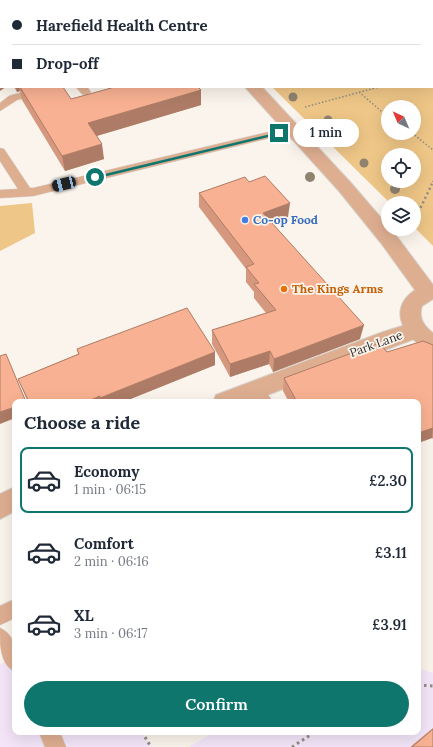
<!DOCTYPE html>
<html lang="en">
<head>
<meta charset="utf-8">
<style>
  body { margin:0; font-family:Lora,serif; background:#f2f2f3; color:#1f2937; height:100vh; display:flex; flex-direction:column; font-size:15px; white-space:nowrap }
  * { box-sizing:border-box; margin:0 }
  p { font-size:13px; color:#747a83 }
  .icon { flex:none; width:22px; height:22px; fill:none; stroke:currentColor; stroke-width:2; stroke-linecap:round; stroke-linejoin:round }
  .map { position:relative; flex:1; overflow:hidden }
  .sheet { position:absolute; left:12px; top:399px; width:409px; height:336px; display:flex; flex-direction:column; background:#fff; border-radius:8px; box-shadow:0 4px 16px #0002 }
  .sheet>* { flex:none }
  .hud { position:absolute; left:0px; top:0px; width:433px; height:88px; box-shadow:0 4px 16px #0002; display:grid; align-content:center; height:88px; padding:0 12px; background:#fff }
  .needle { width:26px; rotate:316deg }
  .tools { position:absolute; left:381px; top:100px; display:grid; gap:8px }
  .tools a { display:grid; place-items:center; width:40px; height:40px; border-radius:50%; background:#fff; box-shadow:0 4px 16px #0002; font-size:20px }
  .end { position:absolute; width:18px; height:18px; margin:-9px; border:5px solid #0f766e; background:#fff; box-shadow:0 0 0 2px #fff }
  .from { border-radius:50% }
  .bubble { position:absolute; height:28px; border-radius:14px; background:#fff; box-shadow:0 4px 16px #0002; font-size:13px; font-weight:600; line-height:28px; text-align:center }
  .car { position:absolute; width:12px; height:24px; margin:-12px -6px; border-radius:5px; box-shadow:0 0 3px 1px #0007; background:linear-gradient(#222 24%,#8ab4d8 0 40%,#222 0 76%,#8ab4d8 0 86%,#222 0) }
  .hud b { display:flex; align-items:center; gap:14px; height:38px; font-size:15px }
  .hud b+b { border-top:1px solid #e0e1e3 }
  .hud i { width:10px; height:10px; background:#1f2937 }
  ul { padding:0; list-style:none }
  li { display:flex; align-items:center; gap:12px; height:66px; margin:0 8px 6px; padding:0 4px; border:2px solid transparent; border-radius:8px }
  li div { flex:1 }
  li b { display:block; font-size:15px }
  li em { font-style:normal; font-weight:600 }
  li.current { border-color:#0f766e }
  li>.icon { width:36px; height:36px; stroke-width:1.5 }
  h2 { padding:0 12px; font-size:18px; line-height:48px }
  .cta { display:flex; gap:8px; margin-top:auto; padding:8px 12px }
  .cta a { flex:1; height:46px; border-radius:24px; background:#0f766e; color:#fff; font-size:16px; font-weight:600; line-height:46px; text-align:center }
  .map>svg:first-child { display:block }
</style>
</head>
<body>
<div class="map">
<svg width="433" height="747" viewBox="0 0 433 747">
  <rect width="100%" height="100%" fill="#faf4ec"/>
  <!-- education -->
  <g fill="#f4e5f9">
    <polygon points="15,654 15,732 143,732 151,747 0,747 0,665"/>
    <polygon points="418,668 433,673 433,747 189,747 214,732 418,732"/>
  </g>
  <!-- green -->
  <g fill="#eec687" fill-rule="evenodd">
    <path d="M408 0H433V246L414 227V203H390L272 87H432V1H403ZM388 107H414V133H388ZM388 155H414V181H388Z"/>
    <polygon points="32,203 35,233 0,251 0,206"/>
  </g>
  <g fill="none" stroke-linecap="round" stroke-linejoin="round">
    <!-- service casing -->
    <g stroke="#d5d0c9" stroke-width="1">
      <g id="service">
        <rect x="55" y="0" width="10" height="1"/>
        <polygon points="41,87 58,87 57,89 17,100 0,111 0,103 9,96"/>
        <polygon points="76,87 87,87 91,92 86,95 82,94"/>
        <polygon points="294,126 300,129 298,131 33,196 0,198 0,190 18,189 0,161 0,148 4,149 30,188 33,188"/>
        <polygon points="257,384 262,386 273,402 257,402 249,390 252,386"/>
        <polygon points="15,599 15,618 0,625 0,606"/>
        <path d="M0 628C18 636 15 655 15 672 0 664 0 645 0 628Z"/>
        <polygon points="39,732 60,732 66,747 45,747"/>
      </g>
    </g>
    <!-- minor casing -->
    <g stroke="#d5d0c9" stroke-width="2">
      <g id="minor">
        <polygon points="359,0 377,0 358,1"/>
        <polygon points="415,322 422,324 425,330 422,336 249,402 213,402 216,395 383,332"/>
        <polygon points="15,487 15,511 0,519 0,494"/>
      </g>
    </g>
    <!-- tertiary casing -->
    <g stroke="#d5d0c9" stroke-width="2">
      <g id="tertiary">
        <polygon points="163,0 177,0 178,1 164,1"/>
        <path d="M245 87H262L351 183 388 226V229H390L395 234 433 285V299L422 306C418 318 424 326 433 333V351C406 342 385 310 415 290L381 243 339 191Z"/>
      </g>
    </g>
    <!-- path-far2 -->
    <g stroke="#908c86" stroke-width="1.5" stroke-dasharray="1.5 2" stroke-linecap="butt">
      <polyline points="359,92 388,117"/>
      <polyline points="305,107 379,87"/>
      <polyline points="412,133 433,150"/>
      <polyline points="431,185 433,181"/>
    </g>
    <!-- path-far1 -->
    <polyline stroke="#908c86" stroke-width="2.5" stroke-dasharray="2 3" stroke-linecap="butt" points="414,214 418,213 432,184"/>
    <!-- path -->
    <g stroke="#908c86" stroke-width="3" stroke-dasharray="2.5 3.5" stroke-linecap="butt">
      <polyline points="418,685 433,686"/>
      <polyline points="142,732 151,747"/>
      <polyline points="292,747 315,732"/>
    </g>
    <!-- service -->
    <use href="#service" fill="#deae91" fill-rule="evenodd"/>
    <!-- minor -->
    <use href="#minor" fill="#deae91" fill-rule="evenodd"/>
    <!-- tertiary -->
    <use href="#tertiary" fill="#deae91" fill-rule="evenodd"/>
  </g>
  <!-- trees -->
  <g fill="#8f8370">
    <circle cx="293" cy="97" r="4.5"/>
    <circle cx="328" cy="120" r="4.5"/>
    <circle cx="344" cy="136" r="4.5"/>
    <circle cx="364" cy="163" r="4.5"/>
    <circle cx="310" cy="177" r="5"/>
    <circle cx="395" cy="189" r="5"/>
  </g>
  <!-- wall -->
  <g fill="#d5987e">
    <polygon points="14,87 63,87 71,99 201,105 96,136 104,159 65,171 22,100 20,91 17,92"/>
    <polygon points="249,182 288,217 272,223 360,339 273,372 269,364 230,377 212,344 212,330 266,313 254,298 254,292 246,282 246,269 199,207 199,193"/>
    <polygon points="433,345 433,439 432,438 418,443 418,402 289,402 283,391 284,378 387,352"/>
    <polygon points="77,349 215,352 215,365 123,402 28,402 18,379 78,354"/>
    <polygon points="433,728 433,747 410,747"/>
  </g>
  <!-- shaded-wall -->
  <g fill="#ae7c66">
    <polygon points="1,69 1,87 6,87 0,91 0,70"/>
    <polygon points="16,87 19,87 20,91 17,92"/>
    <polygon points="201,90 201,105 90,138 88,123"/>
    <polygon points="102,144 104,159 65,171 62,156"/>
    <polygon points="290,203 288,217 262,227 263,213"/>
    <polygon points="364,325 360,339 273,372 274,359"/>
    <polygon points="270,351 269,364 230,377 230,364"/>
    <polygon points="215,352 215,365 123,402 102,402 100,398"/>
    <polygon points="100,396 101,402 86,402"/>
    <polygon points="15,407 15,418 0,424 0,412"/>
    <polygon points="433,428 432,438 418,443 418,433"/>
  </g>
  <!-- building -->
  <g fill="#f8b192" stroke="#ae7c66">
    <polygon points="0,0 27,0 27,1 1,1 1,69 0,70"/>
    <polygon points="20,87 63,87 71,99 115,87 198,87 201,90 88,123 102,144 62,156"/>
    <polygon points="265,176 290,203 263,213 364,325 274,359 270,351 230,364 212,330 276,310 254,284 259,283 246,267 254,264 199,193 245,177 249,182"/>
    <polygon points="187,308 215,352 100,398 100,396 86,402 29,402 18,379 79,354 77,349"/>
    <polygon points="423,341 433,345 433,428 418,433 418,402 297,402 284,378 379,343 387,352"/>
    <polygon points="6,354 26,402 15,402 15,407 0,412 0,356"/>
    <polygon points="433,729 433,747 412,747"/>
  </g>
  <!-- route -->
  <polygon fill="#0f766e" points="279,132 281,134 95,179 92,177"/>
  <!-- markers -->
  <circle fill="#3f7fe0" stroke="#faf4ec" stroke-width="1.5" cx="245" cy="220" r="4"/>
  <circle fill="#e8710a" stroke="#faf4ec" stroke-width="1.5" cx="284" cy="289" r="4"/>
  <g text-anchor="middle" stroke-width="3.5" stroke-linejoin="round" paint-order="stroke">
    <!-- shop labels -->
    <g font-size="12" font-weight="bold" fill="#366cbe" stroke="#faf4ec" text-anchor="start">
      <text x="253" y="224">Co-op Food</text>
    </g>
    <!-- food labels -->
    <g font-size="12" font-weight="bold" fill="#c56008" stroke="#faf4ec" text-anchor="start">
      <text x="292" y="293">The Kings Arms</text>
    </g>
    <!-- street labels -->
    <g font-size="12" fill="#2f2d2a" stroke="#faf4ec">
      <text transform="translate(376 344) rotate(-20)" y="4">Park Lane</text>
    </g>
  </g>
</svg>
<div class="tools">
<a><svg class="needle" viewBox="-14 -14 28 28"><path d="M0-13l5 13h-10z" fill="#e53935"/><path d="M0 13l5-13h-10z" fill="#747a83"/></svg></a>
<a><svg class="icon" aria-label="locate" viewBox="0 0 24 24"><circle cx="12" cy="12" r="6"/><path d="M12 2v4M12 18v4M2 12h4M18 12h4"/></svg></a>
<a><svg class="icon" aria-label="layers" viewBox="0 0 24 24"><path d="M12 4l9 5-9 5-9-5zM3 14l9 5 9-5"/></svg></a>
</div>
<i class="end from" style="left:95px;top:177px"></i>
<i class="end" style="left:279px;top:133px"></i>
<div class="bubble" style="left:293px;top:119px;width:66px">1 min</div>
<i class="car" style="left:64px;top:184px;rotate:256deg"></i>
<div class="hud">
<b><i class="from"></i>Harefield Health Centre</b>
<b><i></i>Drop-off</b>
</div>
<section class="sheet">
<h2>Choose a ride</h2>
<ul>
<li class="current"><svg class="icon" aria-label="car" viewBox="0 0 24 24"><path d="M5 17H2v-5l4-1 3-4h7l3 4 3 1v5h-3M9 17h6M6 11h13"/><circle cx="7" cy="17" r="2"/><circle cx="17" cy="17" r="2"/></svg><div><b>Economy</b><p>1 min · 06:15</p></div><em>£2.30</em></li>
<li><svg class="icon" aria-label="car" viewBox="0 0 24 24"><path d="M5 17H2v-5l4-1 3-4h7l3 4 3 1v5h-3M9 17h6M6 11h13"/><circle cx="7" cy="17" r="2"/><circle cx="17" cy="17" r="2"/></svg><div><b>Comfort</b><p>2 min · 06:16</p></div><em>£3.11</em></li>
<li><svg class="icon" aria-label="car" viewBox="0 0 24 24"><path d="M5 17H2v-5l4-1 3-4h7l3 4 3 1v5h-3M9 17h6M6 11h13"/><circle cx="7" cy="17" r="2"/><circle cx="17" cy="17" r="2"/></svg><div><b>XL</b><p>3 min · 06:17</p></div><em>£3.91</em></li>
</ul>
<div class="cta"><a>Confirm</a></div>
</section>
</div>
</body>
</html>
